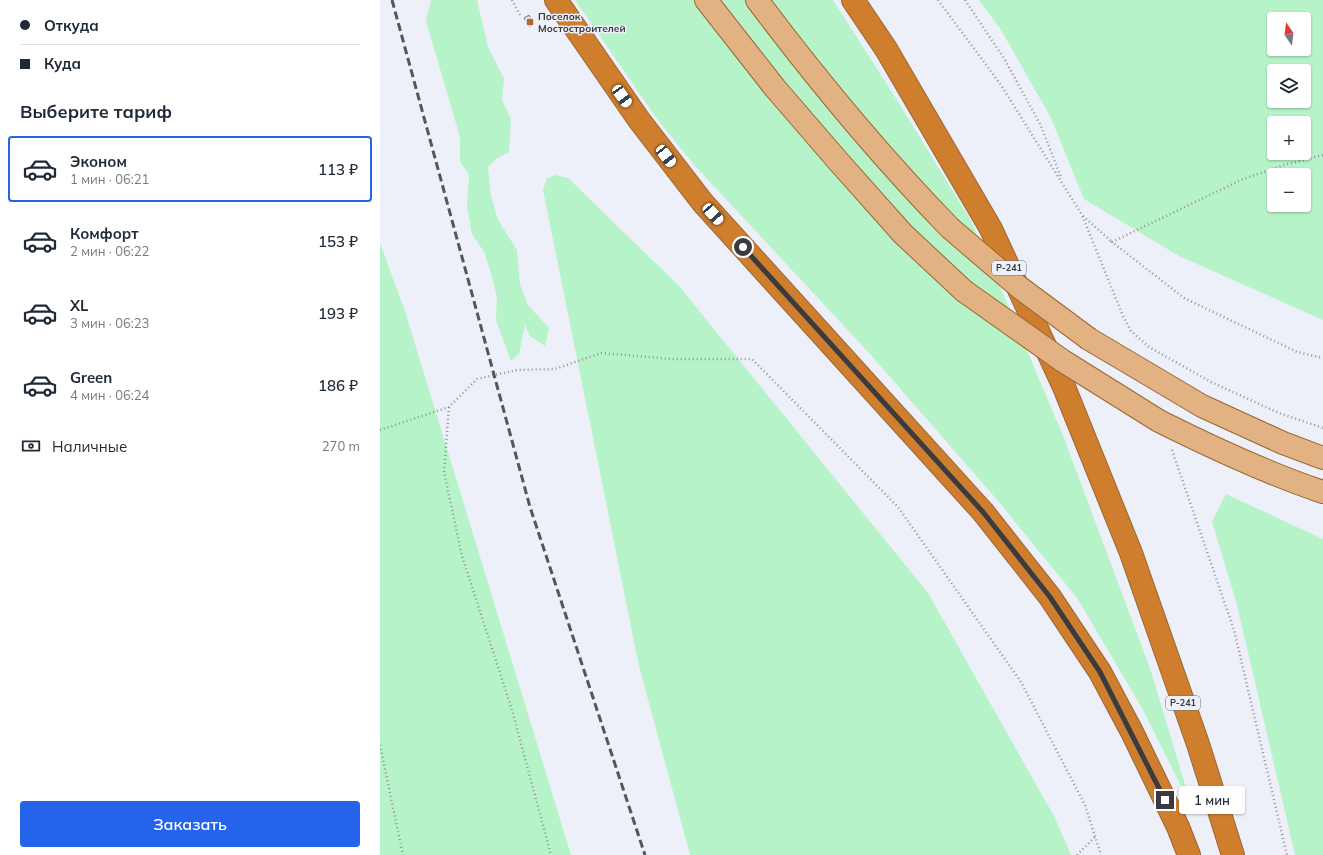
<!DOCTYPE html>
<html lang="ru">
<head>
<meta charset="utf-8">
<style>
  body { margin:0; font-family:Mulish,sans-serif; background:#f2f2f3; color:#1f2937; height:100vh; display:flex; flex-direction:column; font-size:15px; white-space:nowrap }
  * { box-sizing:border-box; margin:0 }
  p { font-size:13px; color:#747a83 }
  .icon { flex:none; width:22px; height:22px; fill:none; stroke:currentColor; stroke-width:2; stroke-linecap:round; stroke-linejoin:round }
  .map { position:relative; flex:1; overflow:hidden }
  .sheet { display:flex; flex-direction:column; background:#fff; width:380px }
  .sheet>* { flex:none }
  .guide { display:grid; align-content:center; height:88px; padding:0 20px; background:#fff }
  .needle { width:26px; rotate:346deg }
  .controls { position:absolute; left:887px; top:12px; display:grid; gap:8px }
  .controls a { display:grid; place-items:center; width:44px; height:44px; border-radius:4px; background:#fff; box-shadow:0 1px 3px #0004; font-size:20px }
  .end { position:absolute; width:18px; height:18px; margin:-9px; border:5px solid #393b3e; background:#fff; box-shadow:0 0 0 2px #fff }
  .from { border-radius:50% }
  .bubble { position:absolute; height:28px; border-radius:4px; background:#fff; box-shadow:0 1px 3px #0004; font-size:13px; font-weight:600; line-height:28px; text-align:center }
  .car { position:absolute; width:12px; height:24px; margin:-12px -6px; border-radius:5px; box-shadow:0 0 3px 1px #0007; background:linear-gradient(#fff 24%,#345 0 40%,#fff 0 76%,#345 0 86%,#fff 0) }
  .guide b { display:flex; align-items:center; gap:14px; height:38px; font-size:15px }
  .guide b+b { border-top:1px solid #e0e1e3 }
  .guide i { width:10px; height:10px; background:#1f2937 }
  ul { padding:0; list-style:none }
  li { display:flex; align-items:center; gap:12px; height:66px; margin:0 8px 6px; padding:0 12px; border:2px solid transparent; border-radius:4px }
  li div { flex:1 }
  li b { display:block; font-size:15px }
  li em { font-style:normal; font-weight:600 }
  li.active { border-color:#2563eb }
  li>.icon { width:36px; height:36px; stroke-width:1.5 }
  h2 { padding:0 20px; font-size:18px; line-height:48px }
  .pay { display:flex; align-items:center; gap:10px; height:44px; padding:0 20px; font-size:15px }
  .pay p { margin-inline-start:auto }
  .action { display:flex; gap:8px; margin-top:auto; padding:8px 20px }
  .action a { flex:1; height:46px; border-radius:4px; background:#2563eb; color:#fff; font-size:16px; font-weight:600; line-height:46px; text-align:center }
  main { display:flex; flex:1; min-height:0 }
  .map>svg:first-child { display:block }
</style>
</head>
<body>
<main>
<section class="sheet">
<div class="guide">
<b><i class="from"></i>Откуда</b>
<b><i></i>Куда</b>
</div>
<h2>Выберите тариф</h2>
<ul>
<li class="active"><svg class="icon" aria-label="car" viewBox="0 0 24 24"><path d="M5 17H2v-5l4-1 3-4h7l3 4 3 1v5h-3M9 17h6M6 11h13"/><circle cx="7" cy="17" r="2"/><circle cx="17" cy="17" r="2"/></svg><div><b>Эконом</b><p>1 мин · 06:21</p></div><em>113 ₽</em></li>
<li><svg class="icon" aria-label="car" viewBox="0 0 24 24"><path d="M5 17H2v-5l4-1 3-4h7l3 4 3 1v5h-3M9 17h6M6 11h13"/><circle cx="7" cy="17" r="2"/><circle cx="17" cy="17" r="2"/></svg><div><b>Комфорт</b><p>2 мин · 06:22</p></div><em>153 ₽</em></li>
<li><svg class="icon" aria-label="car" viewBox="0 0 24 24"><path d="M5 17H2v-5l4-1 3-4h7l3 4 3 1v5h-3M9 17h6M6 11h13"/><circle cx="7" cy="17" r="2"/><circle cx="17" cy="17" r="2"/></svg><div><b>XL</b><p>3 мин · 06:23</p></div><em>193 ₽</em></li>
<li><svg class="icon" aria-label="car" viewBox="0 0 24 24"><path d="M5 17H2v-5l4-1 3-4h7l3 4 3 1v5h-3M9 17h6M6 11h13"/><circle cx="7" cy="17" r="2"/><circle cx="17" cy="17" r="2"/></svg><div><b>Green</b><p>4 мин · 06:24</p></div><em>186 ₽</em></li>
</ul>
<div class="pay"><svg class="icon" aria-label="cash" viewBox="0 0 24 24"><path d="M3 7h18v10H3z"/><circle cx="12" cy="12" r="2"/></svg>Наличные<p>270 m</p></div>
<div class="action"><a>Заказать</a></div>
</section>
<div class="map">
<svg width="943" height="855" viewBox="0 0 943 855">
  <rect width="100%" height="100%" fill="#edf0f9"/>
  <!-- green -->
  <g fill="#b7f3c9" fill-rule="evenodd">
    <polygon points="51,0 97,0 108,47 124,79 122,100 131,119 129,152 117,158 108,167 111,196 118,220 137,250 140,284 148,305 169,328 165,346 150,336 145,325 139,354 131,361 116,320 117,297 111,273 104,252 92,234 87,207 89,174 80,162 80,137 46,21"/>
    <polygon points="195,0 453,0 517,100 590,219 608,258 684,438 771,671 812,808 762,708 697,598 619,502 490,354 316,167 280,123"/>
    <path d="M599 0H943V320L799 256 704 199 670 116 621 30ZM894 19H924V49H894ZM894 71H924V101H894ZM894 123H924V153H894ZM894 175H924V205H894Z"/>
    <polygon points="176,175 188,178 299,286 548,593 675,818 691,855 310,855 259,666 163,190 167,178"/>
    <polygon points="0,243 25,311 191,855 0,855"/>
    <polygon points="846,494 943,539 943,855 915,855 857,605 832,522"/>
  </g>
  <!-- building -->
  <polygon fill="#bec2ca" stroke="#7d8088" points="149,15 154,23 149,27 144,18"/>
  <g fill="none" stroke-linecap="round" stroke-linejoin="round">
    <!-- major casing -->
    <g stroke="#9a6734" stroke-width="24">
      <g id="major">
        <polyline points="326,0 395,88 458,161 523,234 584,291"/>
        <path d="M377 0C437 80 500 156 570 228"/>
        <polyline points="709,339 822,406 903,443 943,458"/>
        <path d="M779 421C833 448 886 473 943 492"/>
      </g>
    </g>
    <!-- highway casing -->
    <g stroke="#9a6734" stroke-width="24">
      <g id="highway">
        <polyline points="176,0 259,120 323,203 603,512 670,597 720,672 752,732 798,827 809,855"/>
        <polyline points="473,0 506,49 611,229 684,387 751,553 818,744 853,855"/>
      </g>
    </g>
    <!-- path -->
    <g stroke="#92949a" stroke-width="2.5" stroke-dasharray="1 3" stroke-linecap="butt">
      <polyline points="132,0 141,17"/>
      <polyline points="558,0 621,85 702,215 743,316 751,331 769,347 831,382 899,413 943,428"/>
      <polyline points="585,0 625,60 661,126 681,177"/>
      <polyline points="943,155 904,165 863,179 732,242 804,298 917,352 943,358"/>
      <polyline points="703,216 732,242"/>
      <polyline points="69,407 64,472 82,556 132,710 171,855"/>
      <polyline points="0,430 69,407 97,379 137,370 175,369 221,353 292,359 372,359 518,507 641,682 705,805 721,855"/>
      <polyline points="792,450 854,630 907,855"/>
      <polyline points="0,745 23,855"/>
      <polyline points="697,855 715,837"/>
    </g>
    <!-- major -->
    <use href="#major" stroke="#e2b282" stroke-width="22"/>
    <!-- highway -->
    <use href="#highway" stroke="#cf7e2e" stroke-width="22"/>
    <!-- rail -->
    <polyline stroke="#54565a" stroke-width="3" stroke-dasharray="8 4" stroke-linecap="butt" points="12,0 150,507 265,855"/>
    <!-- major-bridge casing -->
    <g stroke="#9a6734" stroke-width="24" stroke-linecap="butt">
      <g id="major-bridge">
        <polyline points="570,228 639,287 709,339"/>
        <polyline points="584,291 683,361 779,421"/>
      </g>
    </g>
    <!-- major-bridge -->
    <use href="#major-bridge" stroke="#e2b282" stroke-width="22"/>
  </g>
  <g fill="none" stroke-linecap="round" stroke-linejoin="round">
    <!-- route -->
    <polyline stroke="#393b3e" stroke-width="5" points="363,247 603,512 670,597 720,672 785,800"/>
  </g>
  <!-- markers -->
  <rect fill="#ab6d32" stroke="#edf0f9" stroke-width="1.5" x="146" y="18" width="8" height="8" rx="2"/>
  <g text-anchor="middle" stroke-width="3" stroke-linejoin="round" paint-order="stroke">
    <!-- shield labels -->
    <g fill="#edf0f9" stroke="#6f7176" stroke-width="1">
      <rect x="612" y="261" width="34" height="14" rx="3"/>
      <rect x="786" y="696" width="34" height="14" rx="3"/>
    </g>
    <g font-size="9" font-weight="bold" fill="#393b3e">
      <text x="629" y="271">Р-241</text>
      <text x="803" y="706">Р-241</text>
    </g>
    <!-- poi labels -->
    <g font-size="10" font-weight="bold" fill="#393b3e" stroke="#edf0f9" text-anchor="start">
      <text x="158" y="20">Поселок<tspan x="158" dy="12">Мостостроителей</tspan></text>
    </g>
  </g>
</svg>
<div class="controls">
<a><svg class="needle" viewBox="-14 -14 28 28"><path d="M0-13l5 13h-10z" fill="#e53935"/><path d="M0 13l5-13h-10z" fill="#747a83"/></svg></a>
<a><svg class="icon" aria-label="layers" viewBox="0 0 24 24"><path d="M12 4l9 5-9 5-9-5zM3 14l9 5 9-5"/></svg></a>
<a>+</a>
<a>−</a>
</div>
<i class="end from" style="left:363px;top:247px"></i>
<i class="end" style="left:785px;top:800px"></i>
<div class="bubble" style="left:799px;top:786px;width:66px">1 мин</div>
<i class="car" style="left:242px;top:96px;rotate:145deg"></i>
<i class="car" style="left:286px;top:156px;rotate:142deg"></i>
<i class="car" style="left:333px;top:214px;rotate:138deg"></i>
</div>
</main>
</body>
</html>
